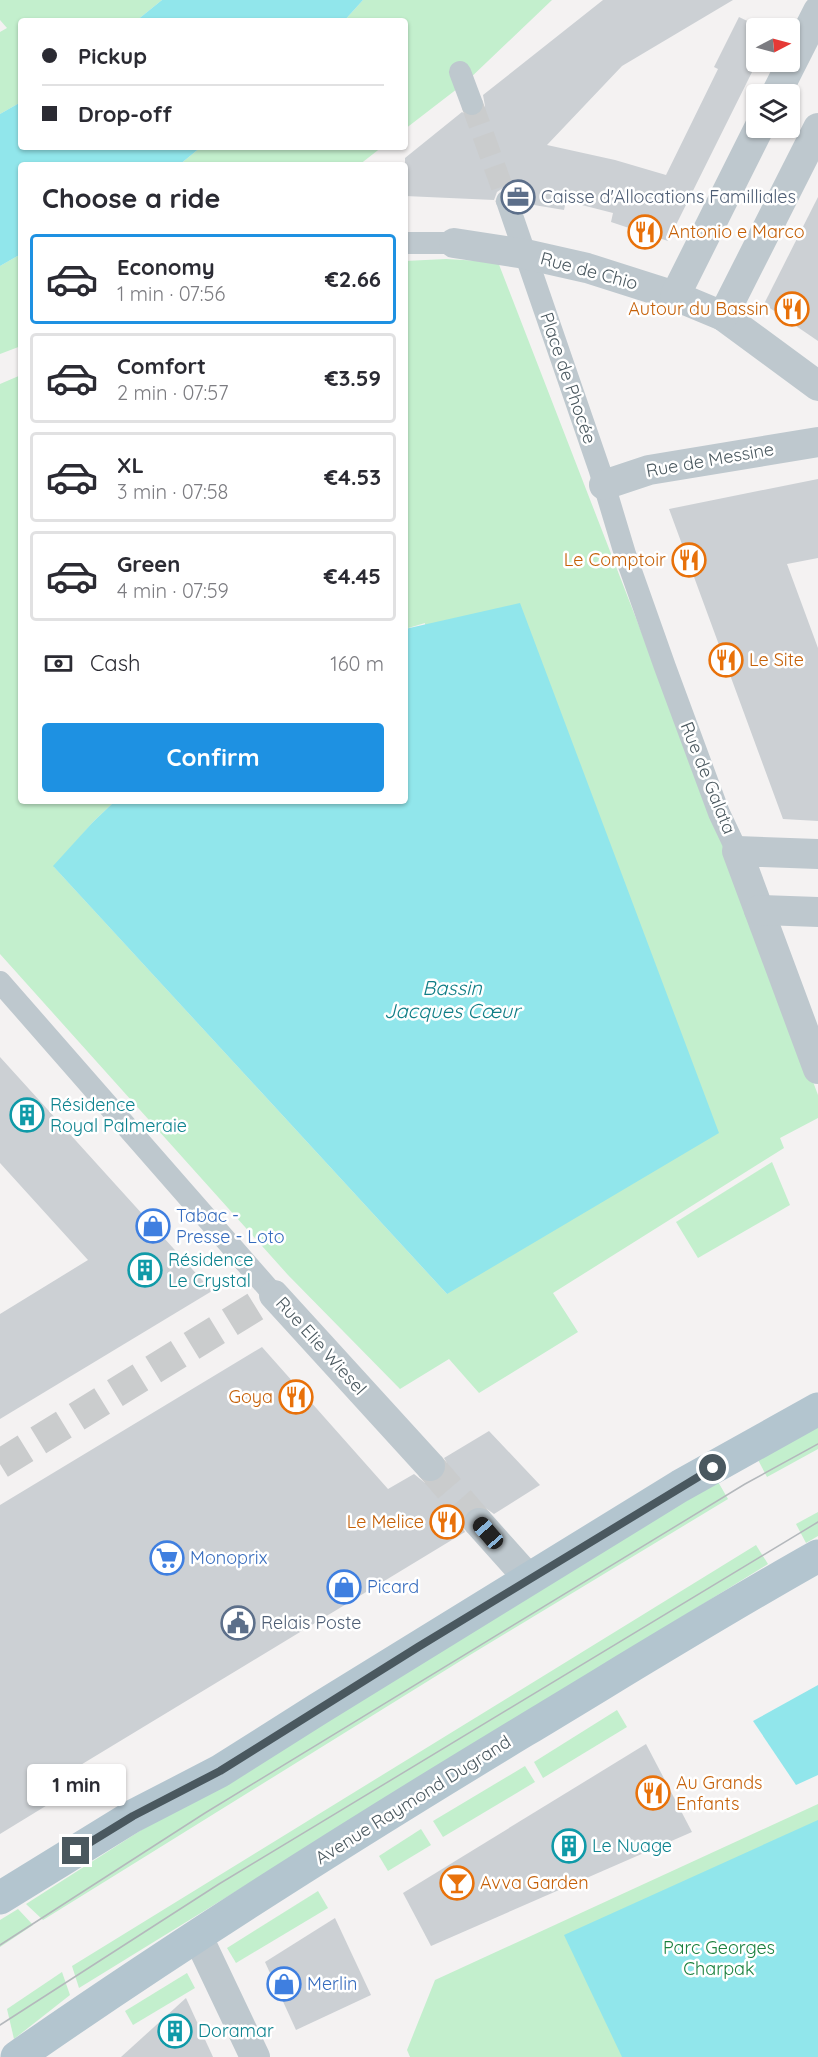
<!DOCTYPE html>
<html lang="en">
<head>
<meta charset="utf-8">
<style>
  body { margin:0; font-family:Quicksand,sans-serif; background:#f2f2f3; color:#2b2b33; height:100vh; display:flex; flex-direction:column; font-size:22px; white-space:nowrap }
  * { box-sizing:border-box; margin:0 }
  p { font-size:20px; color:#7c7c81 }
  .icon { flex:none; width:33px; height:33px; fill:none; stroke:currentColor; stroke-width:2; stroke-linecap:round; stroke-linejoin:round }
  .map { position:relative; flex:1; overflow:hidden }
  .side { position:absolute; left:18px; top:162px; width:390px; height:642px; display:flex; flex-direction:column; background:#fff; border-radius:6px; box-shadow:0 2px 4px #0004 }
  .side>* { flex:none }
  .guide { position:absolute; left:18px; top:18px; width:390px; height:132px; border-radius:6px; box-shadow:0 2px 4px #0004; display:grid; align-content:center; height:132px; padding:0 24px; background:#fff }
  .needle { width:39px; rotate:84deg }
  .tools { position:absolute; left:746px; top:18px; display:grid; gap:12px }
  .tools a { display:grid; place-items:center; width:54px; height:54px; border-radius:6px; background:#fff; box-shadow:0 2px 4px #0004; font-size:30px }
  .end { position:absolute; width:27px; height:27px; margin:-14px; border:8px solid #4a585f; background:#fff; box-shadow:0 0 0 3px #fff }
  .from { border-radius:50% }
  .bubble { position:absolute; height:42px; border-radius:6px; background:#fff; box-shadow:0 2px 4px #0004; font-size:20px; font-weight:800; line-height:42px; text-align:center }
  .car { position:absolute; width:18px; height:36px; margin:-18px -9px; border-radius:8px; box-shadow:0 0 4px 2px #0007; background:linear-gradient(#222 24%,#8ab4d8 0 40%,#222 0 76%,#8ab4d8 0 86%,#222 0) }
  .guide b { display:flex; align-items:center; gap:21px; height:57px; font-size:22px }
  .guide b+b { border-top:2px solid #e1e1e2 }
  .guide i { width:15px; height:15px; background:#2b2b33 }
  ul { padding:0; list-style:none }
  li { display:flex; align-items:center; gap:18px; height:90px; margin:0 12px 9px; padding:0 12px; border:3px solid #e1e1e2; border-radius:6px }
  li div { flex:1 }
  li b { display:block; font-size:22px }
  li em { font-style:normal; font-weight:800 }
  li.active { border-color:#1e91e2 }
  li>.icon { width:54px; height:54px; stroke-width:1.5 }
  h2 { padding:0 24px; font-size:27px; line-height:72px }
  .pay { display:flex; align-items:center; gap:15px; height:66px; padding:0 24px; font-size:22px }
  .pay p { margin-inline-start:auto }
  .cta { display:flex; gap:12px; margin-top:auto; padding:12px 24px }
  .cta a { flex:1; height:69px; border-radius:6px; background:#1e91e2; color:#fff; font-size:24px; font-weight:800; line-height:69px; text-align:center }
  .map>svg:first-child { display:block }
</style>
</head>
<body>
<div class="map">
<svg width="818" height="2057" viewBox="0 0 818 2057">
  <rect width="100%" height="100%" fill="#f4f2f2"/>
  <!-- green -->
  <g fill="#c3efcd">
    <polygon points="0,0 162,0 136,21 21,21 21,102 0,114 0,32 7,28 0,20"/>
    <polygon points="363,0 552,0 466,82 405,129 405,21 344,21"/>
    <polygon points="201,147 382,147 359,165 179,165"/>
    <polygon points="21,254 21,346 0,354 0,266"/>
    <polygon points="446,259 498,262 744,897 818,1095 818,1118 780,1138 784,1148 553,1293 578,1332 479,1393 449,1359 400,1389 288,1275 0,954 0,384 21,375 21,801 115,801 93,822 54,867 447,1294 425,623 405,629 405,261"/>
    <polygon points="772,1162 790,1205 698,1258 676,1222"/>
    <polygon points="818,1422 818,1449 767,1477 756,1456"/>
    <polygon points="717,1480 728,1499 470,1655 43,1920 26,1904 146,1827"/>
    <polygon points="818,1512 818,1536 806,1543 796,1524"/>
    <polygon points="756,1545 768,1564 79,1988 72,1966"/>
    <polygon points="617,1710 627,1727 543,1778 534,1762"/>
    <polygon points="525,1766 535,1782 443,1837 433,1821"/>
    <polygon points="818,1804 818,2057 410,2057 407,2050 435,1980"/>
    <polygon points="421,1829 431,1845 388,1871 379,1856"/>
    <polygon points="318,1891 328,1908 236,1963 227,1948"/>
    <polygon points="18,1909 33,1925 0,1947 0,1920"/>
    <polygon points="62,1972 70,1995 14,2039 7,2009"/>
    <polygon points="187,1973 195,1988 133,2025 125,2011"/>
  </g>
  <!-- water -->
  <g fill="#91e6eb">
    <polygon points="162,0 363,0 344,21 136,21"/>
    <polygon points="21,102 21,147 201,147 179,165 21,165 21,254 0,266 0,114"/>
    <polygon points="520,603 719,1133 447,1294 53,866 93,822 115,801 405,801 405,629"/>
    <polygon points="818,1685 818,1775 796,1785 753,1721"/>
    <polygon points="818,1820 818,2057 622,2057 564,1935"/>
  </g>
  <!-- building -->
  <g fill="#ccd0d4">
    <polygon points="603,0 733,0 622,66 547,145 615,160 666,175 718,69 714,67 739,17 762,28 756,28 757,62 668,241 611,222 613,213 566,201 564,210 522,203 516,191 509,188 503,188 497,192 494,200 405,196 405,158 462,112 470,117 476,117 482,113 485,106 483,95"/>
    <polygon points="818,197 818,341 764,304"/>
    <polygon points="818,479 818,558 787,564 818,648 818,821 783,819 669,509"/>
    <polygon points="0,1057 212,1291 0,1419 0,1314 88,1260 0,1163"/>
    <polygon points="262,1347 388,1489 414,1474 425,1483 433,1483 441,1479 447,1471 447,1463 444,1458 489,1431 540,1485 494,1514 484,1507 475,1506 468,1510 463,1518 462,1526 465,1532 41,1789 49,1804 0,1834 0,1505"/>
    <polygon points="646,1744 692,1832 431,1946 403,1893"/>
    <polygon points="335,1918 371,1995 296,2030 265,1962"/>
    <polygon points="186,1998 213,2057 121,2057"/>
  </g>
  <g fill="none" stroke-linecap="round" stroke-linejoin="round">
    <!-- pedestrian-tunnel -->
    <polyline stroke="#cacccd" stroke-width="22" stroke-dasharray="22 11" stroke-linecap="butt" points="472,104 507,201"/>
    <!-- minor-tunnel -->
    <g stroke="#cacccd" stroke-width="30" stroke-dasharray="30 15" stroke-linecap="butt">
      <polyline points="0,1464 274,1295"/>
      <polyline points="430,1466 479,1523"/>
    </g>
    <!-- pedestrian -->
    <g stroke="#bec8ce" stroke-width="22">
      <polyline points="460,72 472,104"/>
      <polyline points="507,201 600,471 625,554 665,667 719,813 737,851"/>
      <polyline points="405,243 454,243"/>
      <polyline points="0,982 274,1295"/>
    </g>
    <!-- minor -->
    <g stroke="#bec8ce" stroke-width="30">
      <polyline points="776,94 818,11"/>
      <polyline points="454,243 525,254 587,268 675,296 723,316 818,386"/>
      <polyline points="675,296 759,128"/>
      <polyline points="723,316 818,128"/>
      <polyline points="604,485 649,470 818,442"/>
      <polyline points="818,854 737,851 818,1069"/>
      <polyline points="759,910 818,912"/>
      <polyline points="274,1295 430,1466"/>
      <polyline points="479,1523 529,1579"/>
      <polyline points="197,1935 255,2057"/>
    </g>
    <!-- primary -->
    <g stroke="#b3c5cf" stroke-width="33">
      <polyline points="0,1898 133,1816 220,1771 318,1709 680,1486 818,1409"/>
      <path d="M17 2057C182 1942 352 1835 524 1731 622 1672 718 1612 818 1556"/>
    </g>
    <!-- tram -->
    <g stroke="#b4b8bc" stroke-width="1.5">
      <polyline points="0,1945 205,1813 745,1484 818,1444"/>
      <polyline points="0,2025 219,1884 818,1522"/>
    </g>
  </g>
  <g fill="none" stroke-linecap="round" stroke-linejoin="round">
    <!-- route -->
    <polyline stroke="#4a585f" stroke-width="8" points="76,1851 133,1816 220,1771 418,1647 713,1468"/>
  </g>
  <!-- icons -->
  <defs>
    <g id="office-ring" transform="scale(1.725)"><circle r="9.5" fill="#fff" stroke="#5c6f8a" stroke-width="1.5"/><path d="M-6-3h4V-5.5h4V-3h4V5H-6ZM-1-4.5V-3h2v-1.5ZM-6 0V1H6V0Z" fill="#5c6f8a"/></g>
    <g id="restaurant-ring" transform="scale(1.725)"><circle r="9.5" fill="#fff" stroke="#e8710a" stroke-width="1.5"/><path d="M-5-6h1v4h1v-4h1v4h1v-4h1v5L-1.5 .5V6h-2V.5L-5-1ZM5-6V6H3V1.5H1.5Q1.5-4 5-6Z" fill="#e8710a"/></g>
    <g id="building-ring" transform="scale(1.725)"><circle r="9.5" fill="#fff" stroke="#0f9aa8" stroke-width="1.5"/><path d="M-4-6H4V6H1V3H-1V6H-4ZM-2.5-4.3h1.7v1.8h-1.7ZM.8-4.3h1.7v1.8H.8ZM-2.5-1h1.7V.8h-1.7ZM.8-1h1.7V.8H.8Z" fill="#0f9aa8"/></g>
    <g id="shop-ring" transform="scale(1.725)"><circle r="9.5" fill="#fff" stroke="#3f7fe0" stroke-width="1.5"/><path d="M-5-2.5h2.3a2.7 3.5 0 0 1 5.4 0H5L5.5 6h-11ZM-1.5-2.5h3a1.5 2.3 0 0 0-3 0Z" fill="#3f7fe0"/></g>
    <g id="supermarket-ring" transform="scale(1.725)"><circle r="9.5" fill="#fff" stroke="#3f7fe0" stroke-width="1.5"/><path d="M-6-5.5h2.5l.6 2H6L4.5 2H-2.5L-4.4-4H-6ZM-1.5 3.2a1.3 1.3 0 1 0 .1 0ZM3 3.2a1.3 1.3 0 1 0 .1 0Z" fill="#3f7fe0"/></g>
    <g id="civic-ring" transform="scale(1.725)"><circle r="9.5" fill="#fff" stroke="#5c6f8a" stroke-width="1.5"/><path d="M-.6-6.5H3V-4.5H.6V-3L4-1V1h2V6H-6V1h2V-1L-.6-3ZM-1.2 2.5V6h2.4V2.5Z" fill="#5c6f8a"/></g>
    <g id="bar-ring" transform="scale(1.725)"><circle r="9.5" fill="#fff" stroke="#e8710a" stroke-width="1.5"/><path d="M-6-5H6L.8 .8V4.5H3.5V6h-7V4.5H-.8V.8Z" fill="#e8710a"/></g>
  </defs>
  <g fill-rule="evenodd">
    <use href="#office-ring" x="518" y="197"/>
    <use href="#restaurant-ring" x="645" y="232"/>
    <use href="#restaurant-ring" x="792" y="309"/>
    <use href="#restaurant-ring" x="689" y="560"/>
    <use href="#restaurant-ring" x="726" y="660"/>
    <use href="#building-ring" x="27" y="1115"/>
    <use href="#shop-ring" x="153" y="1226"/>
    <use href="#building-ring" x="145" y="1270"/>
    <use href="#restaurant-ring" x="296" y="1397"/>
    <use href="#restaurant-ring" x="447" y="1522"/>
    <use href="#supermarket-ring" x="167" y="1558"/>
    <use href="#shop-ring" x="344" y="1587"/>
    <use href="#civic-ring" x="238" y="1623"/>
    <use href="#restaurant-ring" x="653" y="1793"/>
    <use href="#building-ring" x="569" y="1846"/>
    <use href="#bar-ring" x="457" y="1883"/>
    <use href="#shop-ring" x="284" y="1984"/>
    <use href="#building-ring" x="175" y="2031"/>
  </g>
  <g text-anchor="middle" stroke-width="5" stroke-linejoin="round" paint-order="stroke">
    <!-- service labels -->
    <g font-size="18" fill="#4e5e75" stroke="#fff" text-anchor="start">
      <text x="541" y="203">Caisse d'Allocations Familliales</text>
      <text x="261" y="1629">Relais Poste</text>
    </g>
    <!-- food labels -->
    <g font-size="18" fill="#c56008" stroke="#fff" text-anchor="start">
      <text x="668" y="238">Antonio e Marco</text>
      <text x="769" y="315" text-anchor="end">Autour du Bassin</text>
      <text x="666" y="566" text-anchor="end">Le Comptoir</text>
      <text x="749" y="666">Le Site</text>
      <text x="273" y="1403" text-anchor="end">Goya</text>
      <text x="424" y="1528" text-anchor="end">Le Melice</text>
      <text x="676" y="1789">Au Grands<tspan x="676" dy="21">Enfants</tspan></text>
      <text x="480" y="1889">Avva Garden</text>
    </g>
    <!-- street labels -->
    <g font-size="18" fill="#4a585f" stroke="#fff">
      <text transform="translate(589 271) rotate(15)" y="6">Rue de Chio</text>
      <text transform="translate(568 378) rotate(71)" y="6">Place de Phocée</text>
      <text transform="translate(710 460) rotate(-10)" y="6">Rue de Messine</text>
      <text transform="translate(708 778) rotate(68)" y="6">Rue de Galata</text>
      <text transform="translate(321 1346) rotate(48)" y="6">Rue Elie Wiesel</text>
      <text transform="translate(413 1800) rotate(-32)" y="6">Avenue Raymond Dugrand</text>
    </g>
    <!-- culture labels -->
    <g font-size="18" fill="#0d838f" stroke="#fff" text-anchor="start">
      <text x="50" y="1111">Résidence<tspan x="50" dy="21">Royal Palmeraie</tspan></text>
      <text x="168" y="1266">Résidence<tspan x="168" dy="21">Le Crystal</tspan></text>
      <text x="592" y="1852">Le Nuage</text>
      <text x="198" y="2037">Doramar</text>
    </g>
    <!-- shop labels -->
    <g font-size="18" fill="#366cbe" stroke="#fff" text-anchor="start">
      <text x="176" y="1222">Tabac -<tspan x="176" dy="21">Presse - Loto</tspan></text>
      <text x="190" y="1564">Monoprix</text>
      <text x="367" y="1593">Picard</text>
      <text x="307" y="1990">Merlin</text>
    </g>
    <!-- park labels -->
    <g font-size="18" fill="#1a813e" stroke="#fff">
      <text x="719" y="1954">Parc Georges<tspan x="719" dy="21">Charpak</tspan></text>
    </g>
    <!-- water labels -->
    <g font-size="20" font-style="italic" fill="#107e86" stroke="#fff">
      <text x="452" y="995">Bassin<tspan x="452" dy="23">Jacques Cœur</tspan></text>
    </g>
  </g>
</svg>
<div class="tools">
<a><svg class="needle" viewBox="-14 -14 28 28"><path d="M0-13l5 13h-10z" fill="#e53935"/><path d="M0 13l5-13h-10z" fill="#7c7c81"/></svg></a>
<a><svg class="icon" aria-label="layers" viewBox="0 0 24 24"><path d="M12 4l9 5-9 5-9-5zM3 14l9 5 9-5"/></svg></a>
</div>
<i class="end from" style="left:713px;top:1468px"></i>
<i class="end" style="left:76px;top:1851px"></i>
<div class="bubble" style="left:27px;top:1764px;width:99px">1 min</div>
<i class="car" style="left:488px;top:1533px;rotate:319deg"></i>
<div class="guide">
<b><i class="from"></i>Pickup</b>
<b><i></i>Drop-off</b>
</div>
<section class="side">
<h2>Choose a ride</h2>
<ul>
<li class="active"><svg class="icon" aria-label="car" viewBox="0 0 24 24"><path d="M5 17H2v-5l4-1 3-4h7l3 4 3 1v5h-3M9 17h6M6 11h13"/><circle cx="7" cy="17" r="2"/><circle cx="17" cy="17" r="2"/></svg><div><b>Economy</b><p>1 min · 07:56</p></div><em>€2.66</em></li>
<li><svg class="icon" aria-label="car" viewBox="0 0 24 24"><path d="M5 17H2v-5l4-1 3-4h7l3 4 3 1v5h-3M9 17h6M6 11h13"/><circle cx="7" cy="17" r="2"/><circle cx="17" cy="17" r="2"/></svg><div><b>Comfort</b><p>2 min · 07:57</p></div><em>€3.59</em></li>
<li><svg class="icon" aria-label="car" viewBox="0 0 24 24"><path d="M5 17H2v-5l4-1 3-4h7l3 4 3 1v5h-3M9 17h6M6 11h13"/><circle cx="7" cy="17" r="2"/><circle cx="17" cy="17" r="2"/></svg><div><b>XL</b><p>3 min · 07:58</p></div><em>€4.53</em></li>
<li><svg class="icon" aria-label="car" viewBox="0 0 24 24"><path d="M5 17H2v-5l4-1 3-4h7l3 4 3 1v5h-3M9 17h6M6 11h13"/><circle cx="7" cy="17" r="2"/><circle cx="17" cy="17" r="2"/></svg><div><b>Green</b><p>4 min · 07:59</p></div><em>€4.45</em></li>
</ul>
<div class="pay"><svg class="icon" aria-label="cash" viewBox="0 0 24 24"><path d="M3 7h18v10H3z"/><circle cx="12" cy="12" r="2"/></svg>Cash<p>160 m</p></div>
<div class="cta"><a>Confirm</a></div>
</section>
</div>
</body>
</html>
